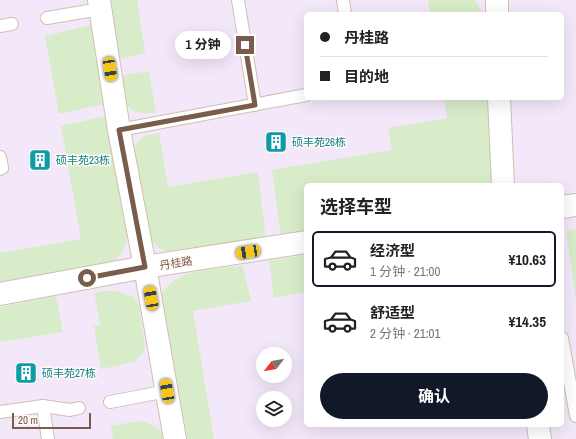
<!DOCTYPE html>
<html lang="zh">
<head>
<meta charset="utf-8">
<style>
  body { margin:0; font-family:"Archivo Narrow","Noto Sans SC",sans-serif; background:#f6f6f6; color:#222; height:100vh; display:flex; flex-direction:column; font-size:15px; white-space:nowrap }
  * { box-sizing:border-box; margin:0 }
  p { font-size:13px; color:#767676 }
  .icon { flex:none; width:22px; height:22px; fill:none; stroke:currentColor; stroke-width:2; stroke-linecap:round; stroke-linejoin:round }
  .map { position:relative; flex:1; overflow:hidden }
  .drawer { position:absolute; left:304px; top:183px; width:260px; height:244px; display:flex; flex-direction:column; background:#fff; border-radius:6px; box-shadow:0 4px 16px #0002 }
  .drawer>* { flex:none }
  .top-card { position:absolute; left:304px; top:12px; width:260px; height:88px; border-radius:6px; box-shadow:0 4px 16px #0002; display:grid; align-content:center; height:88px; padding:0 16px; background:#fff }
  .needle { width:26px; rotate:239deg }
  .fabs { position:absolute; left:256px; top:347px; display:grid; gap:8px }
  .fabs a { display:grid; place-items:center; width:36px; height:36px; border-radius:50%; background:#fff; box-shadow:0 4px 16px #0002; font-size:20px }
  .scale { position:absolute; left:12px; bottom:10px; width:79px; box-sizing:border-box; padding-left:4px; border:2px solid #7a5c4d; border-top:0; font-size:11px; line-height:14px; white-space:nowrap; color:#7a5c4d; -webkit-text-stroke:3px #fffaf3; paint-order:stroke }
  .end { position:absolute; width:18px; height:18px; margin:-9px; border:5px solid #7a5c4d; background:#fff; box-shadow:0 0 0 2px #fff }
  .from { border-radius:50% }
  .bubble { position:absolute; height:28px; border-radius:14px; background:#fff; box-shadow:0 4px 16px #0002; font-size:13px; font-weight:700; line-height:28px; text-align:center }
  .car { position:absolute; width:12px; height:24px; margin:-12px -6px; border-radius:5px; box-shadow:0 0 3px 1px #0007; background:linear-gradient(#f5c518 24%,#345 0 40%,#f5c518 0 76%,#345 0 86%,#f5c518 0) }
  .top-card b { display:flex; align-items:center; gap:14px; height:38px; font-size:15px }
  .top-card b+b { border-top:1px solid #e0e0e0 }
  .top-card i { width:10px; height:10px; background:#222 }
  ul { padding:0; list-style:none }
  li { display:flex; align-items:center; gap:12px; height:56px; margin:0 8px 6px; padding:0 8px; border:2px solid transparent; border-radius:6px }
  li div { flex:1 }
  li b { display:block; font-size:15px }
  li em { font-style:normal; font-weight:700 }
  li.active { border-color:#111827 }
  li>.icon { width:36px; height:36px; stroke-width:1.5 }
  h2 { padding:0 16px; font-size:18px; line-height:48px }
  .action { display:flex; gap:8px; margin-top:auto; padding:8px 16px }
  .action a { flex:1; height:46px; border-radius:24px; background:#111827; color:#fff; font-size:16px; font-weight:700; line-height:46px; text-align:center }
  .map>svg:first-child { display:block }
</style>
</head>
<body>
<div class="map">
<svg width="576" height="439" viewBox="0 0 576 439">
  <rect width="100%" height="100%" fill="#fdf6ec"/>
  <!-- education -->
  <path fill="#f3e8fa" fill-rule="evenodd" d="M0 0H576V439H0ZM306 14H562V98H306ZM306 185H562V425H306ZM263 354H285V376H263ZM263 398H285V420H263Z"/>
  <!-- green -->
  <g fill="#d8ecc9">
    <polygon points="106,0 137,0 145,53 116,60"/>
    <polygon points="428,0 475,0 483,14 430,14"/>
    <polygon points="91,25 104,104 59,114 45,36"/>
    <path d="M149 71 156 113C124 116 124 102 120 76Z"/>
    <path d="M444 98H489C490 115 497 173 489 185H306V232L281 237 272 170 392 150 388 128 447 118Z"/>
    <path d="M106 116 127 235C127 247 121 255 112 263L0 286V253L81 239 61 126Z"/>
    <path d="M159 133 168 187 258 172 266 240 173 253 159 248 150 239 132 150C139 137 146 136 159 133Z"/>
    <polygon points="576,229 576,299 566,231"/>
    <polygon points="306,255 306,292 274,298 269,261"/>
    <path d="M243 266 251 301 193 311 214 439H181L159 300C163 293 166 287 172 282 189 269 222 268 243 266Z"/>
    <polygon points="102,291 116,291 134,297 139,306 145,346 143,353 135,362 101,369 94,326 100,325 94,293"/>
    <polygon points="56,296 63,332 0,342 0,307"/>
    <path d="M138 421C150 423 160 426 165 439H113L111 426Z"/>
  </g>
  <g fill="none" stroke-linecap="round" stroke-linejoin="round">
    <!-- service casing -->
    <g stroke="#d1beb0" stroke-width="14">
      <g id="service">
        <polyline points="238,0 255,105"/>
        <polyline points="343,0 345,14"/>
        <polyline points="47,18 100,9"/>
        <polyline points="0,26 12,24"/>
        <polyline points="119,130 306,95"/>
        <polyline points="0,157 2,168 0,169"/>
        <polyline points="562,338 576,416"/>
        <polyline points="110,402 167,391"/>
        <polyline points="43,406 48,439"/>
        <polyline points="0,412 43,406 70,410 79,408"/>
      </g>
    </g>
    <!-- minor casing -->
    <g stroke="#d1beb0" stroke-width="24">
      <g id="minor">
        <polyline points="99,0 119,130 145,267 175,439"/>
        <polyline points="497,14 497,0"/>
        <polyline points="499,98 503,185"/>
        <polyline points="562,207 576,205"/>
        <polyline points="0,294 145,267 306,242"/>
        <polyline points="538,425 540,439"/>
      </g>
    </g>
    <!-- service -->
    <use href="#service" stroke="#fff" stroke-width="12"/>
    <!-- minor -->
    <use href="#minor" stroke="#fff" stroke-width="22"/>
  </g>
  <g fill="none" stroke-linecap="round" stroke-linejoin="round">
    <!-- route -->
    <polyline stroke="#7a5c4d" stroke-width="5" points="87,278 145,267 119,130 255,105 245,45"/>
  </g>
  <!-- icons -->
  <defs>
    <g id="building-square" transform="scale(1.15)"><rect x="-9" y="-9" width="18" height="18" rx="4" fill="#0f9aa8" stroke="#fffaf3"/><path d="M-4-6H4V6H1V3H-1V6H-4ZM-2.5-4.3h1.7v1.8h-1.7ZM.8-4.3h1.7v1.8H.8ZM-2.5-1h1.7V.8h-1.7ZM.8-1h1.7V.8H.8Z" fill="#fff"/></g>
  </defs>
  <g fill-rule="evenodd">
    <use href="#building-square" x="276" y="142"/>
    <use href="#building-square" x="40" y="160"/>
    <use href="#building-square" x="26" y="373"/>
  </g>
  <g text-anchor="middle" stroke-width="3" stroke-linejoin="round" paint-order="stroke">
    <!-- culture labels -->
    <g font-size="11" fill="#0d838f" stroke="#fffaf3" text-anchor="start">
      <text x="292" y="146">硕丰苑26栋</text>
      <text x="56" y="164">硕丰苑23栋</text>
      <text x="42" y="377">硕丰苑27栋</text>
    </g>
    <!-- street labels -->
    <g font-size="11" fill="#7a5c4d" stroke="#fffaf3">
      <text transform="translate(176 263) rotate(-9)" y="4">丹桂路</text>
    </g>
  </g>
</svg>
<div class="fabs">
<a><svg class="needle" viewBox="-14 -14 28 28"><path d="M0-13l5 13h-10z" fill="#e53935"/><path d="M0 13l5-13h-10z" fill="#767676"/></svg></a>
<a><svg class="icon" aria-label="layers" viewBox="0 0 24 24"><path d="M12 4l9 5-9 5-9-5zM3 14l9 5 9-5"/></svg></a>
</div>
<div class="scale">20 m</div>
<i class="end from" style="left:87px;top:278px"></i>
<i class="end" style="left:245px;top:45px"></i>
<div class="bubble" style="left:175px;top:31px;width:56px">1 分钟</div>
<i class="car" style="left:110px;top:69px;rotate:171deg"></i>
<i class="car" style="left:248px;top:252px;rotate:261deg"></i>
<i class="car" style="left:151px;top:298px;rotate:350deg"></i>
<i class="car" style="left:167px;top:391px;rotate:350deg"></i>
<div class="top-card">
<b><i class="from"></i>丹桂路</b>
<b><i></i>目的地</b>
</div>
<section class="drawer">
<h2>选择车型</h2>
<ul>
<li class="active"><svg class="icon" aria-label="car" viewBox="0 0 24 24"><path d="M5 17H2v-5l4-1 3-4h7l3 4 3 1v5h-3M9 17h6M6 11h13"/><circle cx="7" cy="17" r="2"/><circle cx="17" cy="17" r="2"/></svg><div><b>经济型</b><p>1 分钟 · 21:00</p></div><em>¥10.63</em></li>
<li><svg class="icon" aria-label="car" viewBox="0 0 24 24"><path d="M5 17H2v-5l4-1 3-4h7l3 4 3 1v5h-3M9 17h6M6 11h13"/><circle cx="7" cy="17" r="2"/><circle cx="17" cy="17" r="2"/></svg><div><b>舒适型</b><p>2 分钟 · 21:01</p></div><em>¥14.35</em></li>
</ul>
<div class="action"><a>确认</a></div>
</section>
</div>
</body>
</html>
